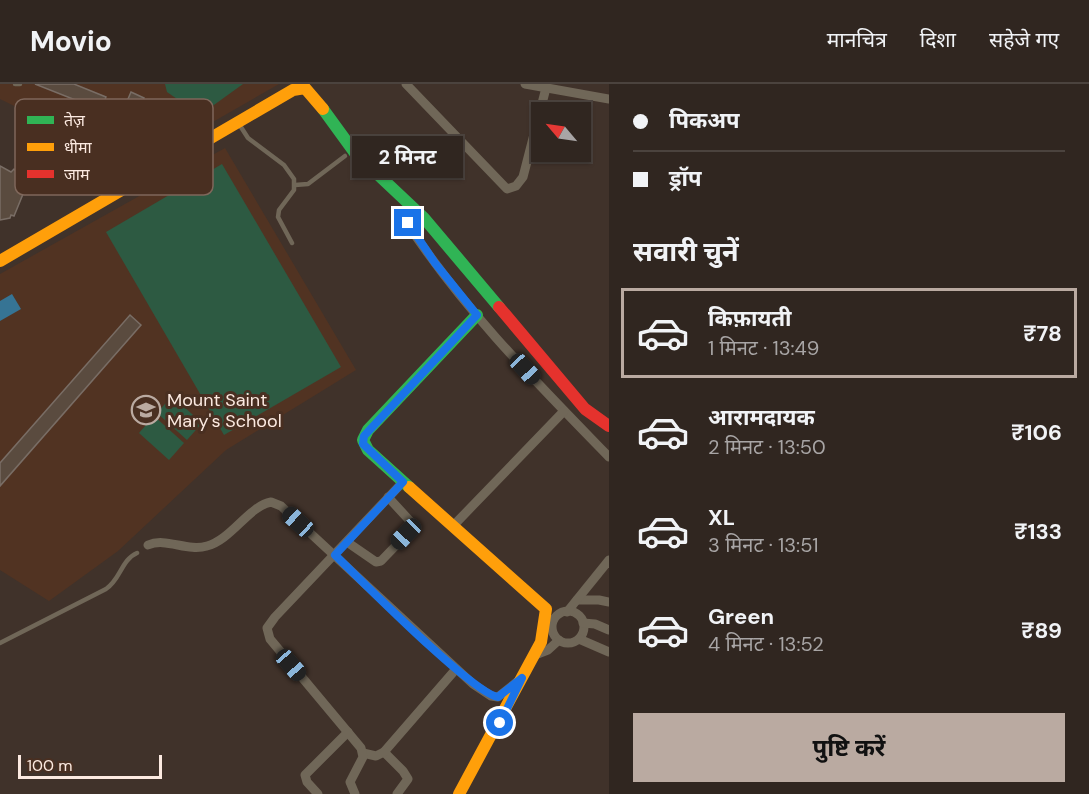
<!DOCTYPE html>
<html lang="hi">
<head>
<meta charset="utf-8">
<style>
  body { margin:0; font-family:"DM Sans","Noto Sans Devanagari",sans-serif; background:#3c322d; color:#f1f3f6; height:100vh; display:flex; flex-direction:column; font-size:22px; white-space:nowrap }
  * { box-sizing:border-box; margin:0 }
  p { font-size:20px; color:#a8a5a5 }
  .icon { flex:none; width:33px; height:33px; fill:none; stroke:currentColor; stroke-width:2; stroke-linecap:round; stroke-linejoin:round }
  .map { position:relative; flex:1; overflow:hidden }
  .sheet { display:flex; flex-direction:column; background:#302620; width:480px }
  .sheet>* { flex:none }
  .top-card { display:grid; align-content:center; height:132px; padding:0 24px; background:#302620 }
  .needle { width:39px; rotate:299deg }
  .tools { position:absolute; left:531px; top:18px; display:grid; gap:12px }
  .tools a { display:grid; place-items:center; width:60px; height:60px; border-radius:0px; background:#302620; box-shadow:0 2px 4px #0004,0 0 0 2px #4b433e; font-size:30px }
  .scale { position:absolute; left:18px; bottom:15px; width:144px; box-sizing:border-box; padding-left:6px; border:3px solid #fceae1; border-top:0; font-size:16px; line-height:21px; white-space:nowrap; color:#fceae1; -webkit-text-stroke:4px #492f21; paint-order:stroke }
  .end { position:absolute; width:27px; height:27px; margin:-14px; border:8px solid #1a73e8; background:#fff; box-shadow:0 0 0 3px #fff }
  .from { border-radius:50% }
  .bubble { position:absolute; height:42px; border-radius:0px; background:#302620; box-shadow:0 2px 4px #0004,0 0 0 2px #4b433e; font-size:20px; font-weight:700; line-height:42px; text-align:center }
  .car { position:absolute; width:18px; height:36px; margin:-18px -9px; border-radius:8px; box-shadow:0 0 4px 2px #0007; background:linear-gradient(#222 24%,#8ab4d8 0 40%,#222 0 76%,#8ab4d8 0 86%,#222 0) }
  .top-card b { display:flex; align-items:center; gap:21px; height:57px; font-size:22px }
  .top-card b+b { border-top:2px solid #4b433e }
  .top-card i { width:15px; height:15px; background:#f1f3f6 }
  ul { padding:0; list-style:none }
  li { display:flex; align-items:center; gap:18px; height:90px; margin:0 12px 9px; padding:0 12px; border:3px solid transparent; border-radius:0px }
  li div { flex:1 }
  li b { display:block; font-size:22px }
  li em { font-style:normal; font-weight:700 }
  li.selected { border-color:#baaaa1 }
  li>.icon { width:54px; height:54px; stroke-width:1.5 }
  h2 { padding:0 24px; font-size:27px; line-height:72px }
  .button { display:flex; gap:12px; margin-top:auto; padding:12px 24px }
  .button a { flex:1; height:69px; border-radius:0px; background:#baaaa1; color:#111; font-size:24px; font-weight:700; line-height:69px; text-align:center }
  header { display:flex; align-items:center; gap:36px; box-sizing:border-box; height:84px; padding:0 30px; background:#302620; border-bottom:2px solid #4b433e }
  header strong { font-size:28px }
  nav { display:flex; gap:33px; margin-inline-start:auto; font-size:21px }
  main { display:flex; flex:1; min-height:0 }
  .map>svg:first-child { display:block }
</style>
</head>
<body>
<header>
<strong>Movio</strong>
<nav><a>मानचित्र</a><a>दिशा</a><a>सहेजे गए</a></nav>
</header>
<main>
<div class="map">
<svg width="609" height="710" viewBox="0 0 609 710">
  <rect width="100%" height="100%" fill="#40322a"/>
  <!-- built -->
  <g fill="#513322">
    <polygon points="0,0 279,0 136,82 0,15"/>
    <polygon points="225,64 356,286 226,366 118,467 49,517 0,486 0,190"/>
  </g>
  <!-- green -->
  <g fill="#2d5a42">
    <polygon points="165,0 243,0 200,31 167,8"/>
    <polygon points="222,80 341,283 224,351 106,148"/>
    <polygon points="172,312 202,339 187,356 157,329"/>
    <polygon points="154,332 184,359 169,376 139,349"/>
  </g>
  <!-- water -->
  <polygon fill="#367494" points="12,210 21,225 0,237 0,217"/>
  <!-- building -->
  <g fill="#5a4b3f" stroke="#796d65" stroke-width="1.5">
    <polygon points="35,0 74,0 106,13 93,46 80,41 88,21"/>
    <polygon points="131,8 144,14 135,37 142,39 138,48 131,46 122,70 107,64"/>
    <polygon points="0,82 11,88 14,85 23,96 23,110 14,132 11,131 10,134 0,136"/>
    <polygon points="130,231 141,241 0,402 0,379"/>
  </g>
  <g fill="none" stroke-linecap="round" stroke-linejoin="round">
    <!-- lane -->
    <g stroke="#706758" stroke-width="4.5">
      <polyline points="15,0 20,0"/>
      <polyline points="239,40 248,54 284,81 294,95 294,106 279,126 278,133 292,159"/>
      <polyline points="295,101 308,100 345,72"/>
      <path d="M0 559 106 505C121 495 121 476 137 469"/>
    </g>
    <!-- street -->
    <g stroke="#706758" stroke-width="9">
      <polyline points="406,0 507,105 516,102 523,93 546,4"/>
      <polyline points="525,0 609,15"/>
      <path d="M407 139C464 226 537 299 609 373"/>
      <polyline points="453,442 564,327"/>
      <polyline points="347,458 376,478 381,477 407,450 410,437 388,413"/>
      <path d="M148 461C166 453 187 468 207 462 231 456 249 422 271 418L281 422 473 600 491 612 498 613 518 597"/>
      <polyline points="577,516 599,516 609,518"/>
      <circle cx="568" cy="543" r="16"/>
      <polyline points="567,528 609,476"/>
      <polyline points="583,539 595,540 609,546"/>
      <polyline points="579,555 609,568"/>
      <polyline points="535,571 548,566 559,556"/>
      <polyline points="384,668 403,687 408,695 397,710"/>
      <polyline points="363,669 376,672 384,668 456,585"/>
      <polyline points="318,710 307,698 305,691 348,648"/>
      <polyline points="355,710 350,698 363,673 361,664 270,555 267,544 275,533 403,398"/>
    </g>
    <!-- fast -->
    <g stroke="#30b455" stroke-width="12">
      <polyline points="323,25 355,69 424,134 499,223"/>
      <polyline points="409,403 368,366 363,356 368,346 477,231"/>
    </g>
    <!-- slow -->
    <g stroke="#ff9f0a" stroke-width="12">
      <polyline points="0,177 293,6 305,4 323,25"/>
      <polyline points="409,403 546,525 541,558 459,710"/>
    </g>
    <!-- jam -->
    <polyline stroke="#e5322d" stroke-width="12" points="499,223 585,325 609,342"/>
  </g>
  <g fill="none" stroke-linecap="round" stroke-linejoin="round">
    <!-- route -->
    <path stroke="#1a73e8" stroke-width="8" d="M408 139 435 179 477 231 364 352 363 360 403 398 335 471C360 495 473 610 498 613L522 594 500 639"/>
  </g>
  <!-- icons -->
  <defs>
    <g id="school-ring" transform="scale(1.5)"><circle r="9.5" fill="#492f21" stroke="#baaaa1" stroke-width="1.5"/><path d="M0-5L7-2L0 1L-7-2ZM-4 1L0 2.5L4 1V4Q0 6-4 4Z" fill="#baaaa1"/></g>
  </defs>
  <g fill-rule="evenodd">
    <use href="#school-ring" x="146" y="326"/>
  </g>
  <g text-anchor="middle" stroke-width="6" stroke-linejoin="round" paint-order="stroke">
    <!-- poi labels -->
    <g font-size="18" fill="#fceae1" stroke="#492f21" text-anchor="start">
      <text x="167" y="322">Mount Saint<tspan x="167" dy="21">Mary's School</tspan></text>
    </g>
  </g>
  <!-- legend -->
  <rect x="15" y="15" width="198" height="96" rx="9" fill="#492f21" stroke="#7f675b" stroke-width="1.5"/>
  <rect x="27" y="32" width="27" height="8" fill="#30b455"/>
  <rect x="27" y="59" width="27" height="8" fill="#ff9f0a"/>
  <rect x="27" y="86" width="27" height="8" fill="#e5322d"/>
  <g font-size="16" fill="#fceae1">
    <text x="64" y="42">तेज़</text>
    <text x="64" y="69">धीमा</text>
    <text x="64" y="96">जाम</text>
  </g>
</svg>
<div class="tools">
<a><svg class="needle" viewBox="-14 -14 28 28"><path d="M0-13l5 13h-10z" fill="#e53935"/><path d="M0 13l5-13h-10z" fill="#a8a5a5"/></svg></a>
</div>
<div class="scale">100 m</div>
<i class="end from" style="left:500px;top:639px"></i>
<i class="end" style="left:408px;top:139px"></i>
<div class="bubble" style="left:352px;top:52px;width:111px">2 मिनट</div>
<i class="car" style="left:525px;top:285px;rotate:137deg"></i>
<i class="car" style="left:298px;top:438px;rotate:312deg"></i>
<i class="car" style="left:406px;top:450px;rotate:224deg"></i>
<i class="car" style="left:291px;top:581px;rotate:139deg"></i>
</div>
<section class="sheet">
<div class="top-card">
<b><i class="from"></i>पिकअप</b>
<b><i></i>ड्रॉप</b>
</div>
<h2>सवारी चुनें</h2>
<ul>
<li class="selected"><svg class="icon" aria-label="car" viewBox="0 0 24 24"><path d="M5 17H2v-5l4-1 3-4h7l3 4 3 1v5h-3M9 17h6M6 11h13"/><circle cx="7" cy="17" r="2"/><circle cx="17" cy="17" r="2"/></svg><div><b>किफ़ायती</b><p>1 मिनट · 13:49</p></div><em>₹78</em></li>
<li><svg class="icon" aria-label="car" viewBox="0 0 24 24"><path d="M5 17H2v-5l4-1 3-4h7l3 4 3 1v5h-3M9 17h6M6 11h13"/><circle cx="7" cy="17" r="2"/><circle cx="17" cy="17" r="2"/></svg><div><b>आरामदायक</b><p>2 मिनट · 13:50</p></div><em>₹106</em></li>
<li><svg class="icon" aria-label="car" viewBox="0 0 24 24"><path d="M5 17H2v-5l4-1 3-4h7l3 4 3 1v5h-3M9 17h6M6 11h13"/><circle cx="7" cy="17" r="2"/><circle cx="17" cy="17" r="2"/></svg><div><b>XL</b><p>3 मिनट · 13:51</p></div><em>₹133</em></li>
<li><svg class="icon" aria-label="car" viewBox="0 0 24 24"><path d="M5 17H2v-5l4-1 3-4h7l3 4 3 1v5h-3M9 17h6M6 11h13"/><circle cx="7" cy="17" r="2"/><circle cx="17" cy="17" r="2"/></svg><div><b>Green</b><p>4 मिनट · 13:52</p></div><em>₹89</em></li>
</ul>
<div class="button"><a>पुष्टि करें</a></div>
</section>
</main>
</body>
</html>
